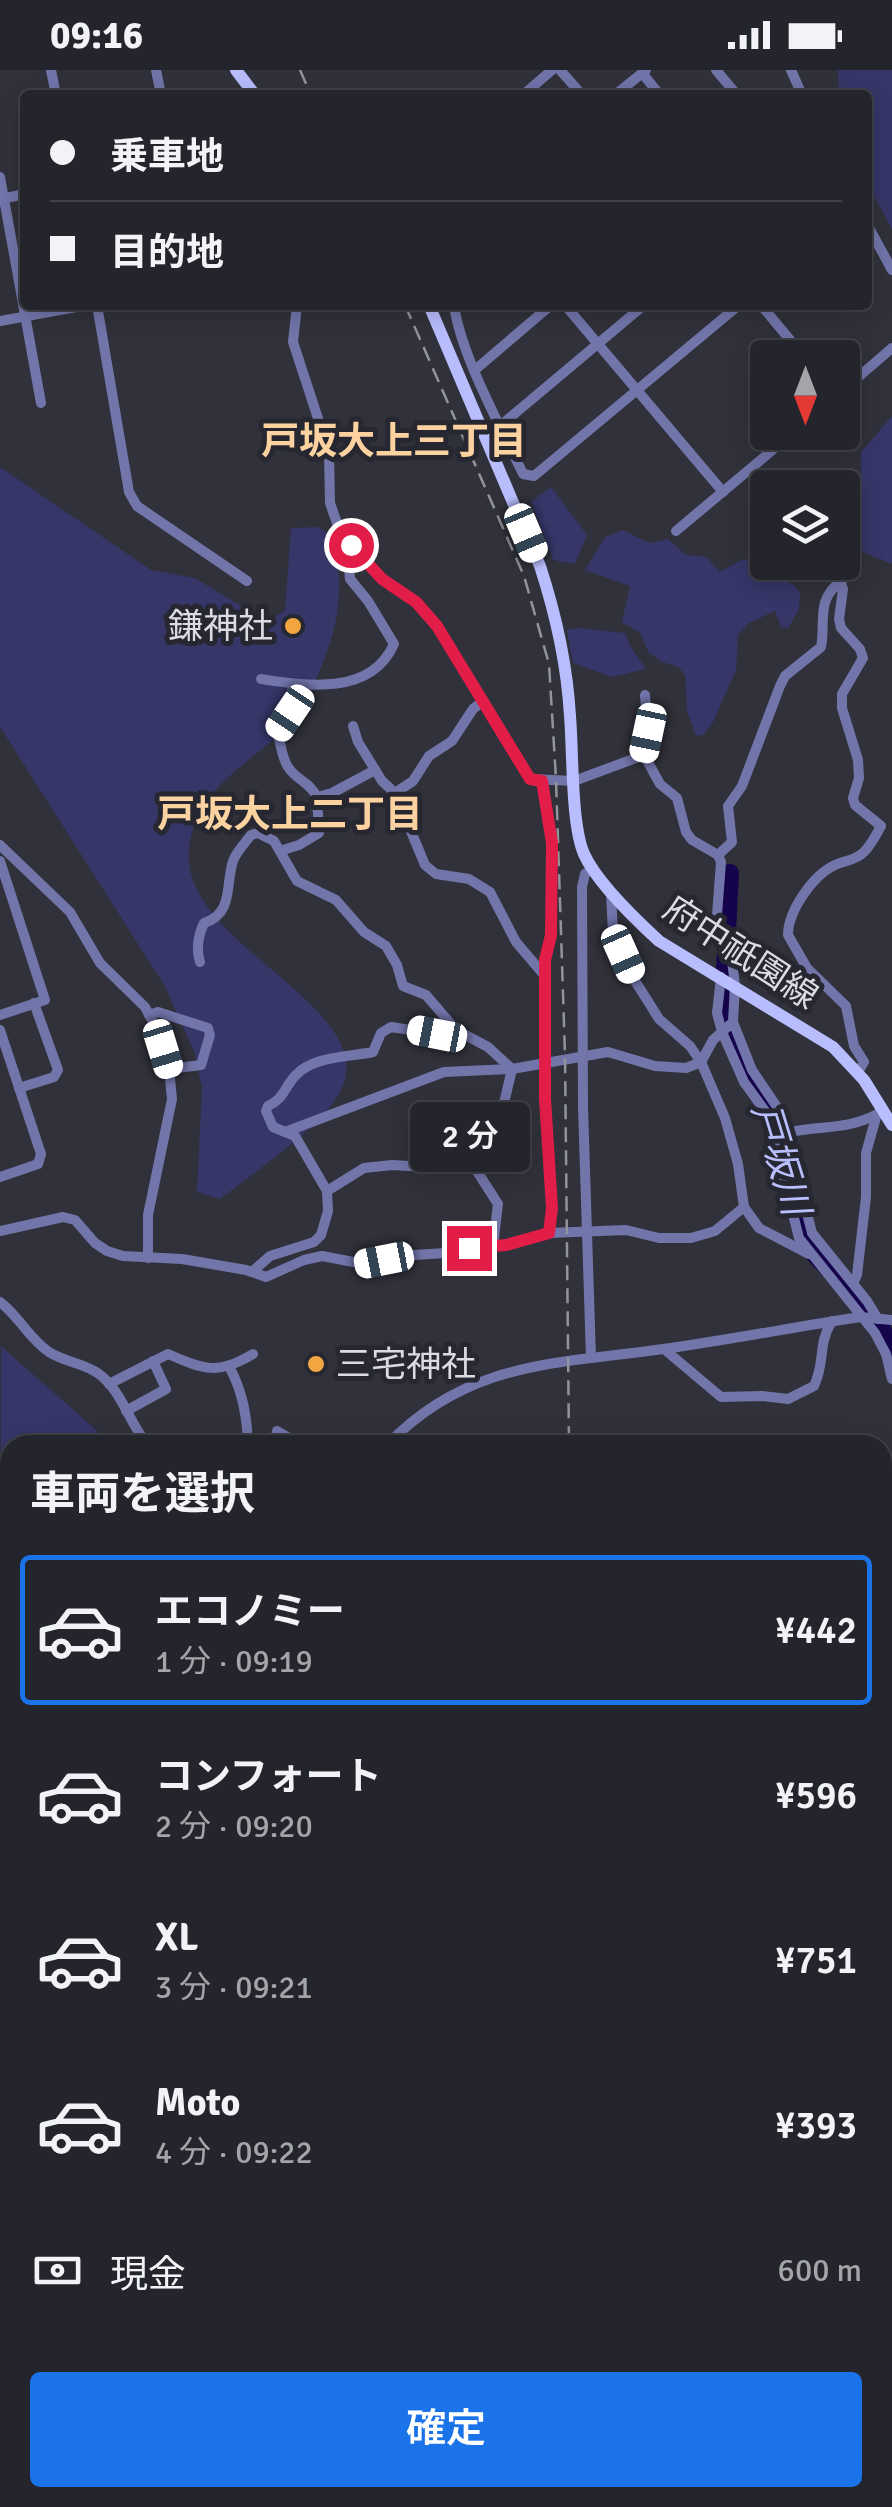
<!DOCTYPE html>
<html lang="ja">
<head>
<meta charset="utf-8">
<style>
  body { margin:0; font-family:Signika,"Noto Sans JP",sans-serif; background:#303138; color:#f1f3f6; height:100vh; display:flex; flex-direction:column; font-size:38px; white-space:nowrap }
  * { box-sizing:border-box; margin:0 }
  p { font-size:32px; color:#a3a5a9 }
  .icon { flex:none; width:55px; height:55px; fill:none; stroke:currentColor; stroke-width:2; stroke-linecap:round; stroke-linejoin:round }
  .map { position:relative; flex:1; overflow:hidden }
  .side { position:absolute; left:0px; top:1365px; width:892px; height:1072px; display:flex; flex-direction:column; background:#24252c; border-radius:30px 30px 0 0; box-shadow:0 5px 25px #0003,0 0 0 2px #414248 }
  .side>* { flex:none }
  .guide { position:absolute; left:20px; top:20px; width:852px; height:220px; border-radius:10px; box-shadow:0 5px 25px #0003,0 0 0 2px #414248; display:grid; align-content:center; height:220px; padding:0 30px; background:#24252c }
  .needle { width:65px; rotate:180deg }
  .fabs { position:absolute; left:750px; top:270px; display:grid; gap:20px }
  .fabs a { display:grid; place-items:center; width:110px; height:110px; border-radius:10px; background:#24252c; box-shadow:0 5px 25px #0003,0 0 0 2px #414248; font-size:50px }
  .end { position:absolute; width:45px; height:45px; margin:-22px; border:12px solid #e11d48; background:#fff; box-shadow:0 0 0 5px #fff }
  .from { border-radius:50% }
  .bubble { position:absolute; height:70px; border-radius:10px; background:#24252c; box-shadow:0 5px 25px #0003,0 0 0 2px #414248; font-size:32px; font-weight:600; line-height:70px; text-align:center }
  .car { position:absolute; width:30px; height:60px; margin:-30px -15px; border-radius:12px; box-shadow:0 0 8px 2px #0007; background:linear-gradient(#fff 24%,#345 0 40%,#fff 0 76%,#345 0 86%,#fff 0) }
  .guide b { display:flex; align-items:center; gap:35px; height:95px; font-size:38px }
  .guide b+b { border-top:2px solid #414248 }
  .guide i { width:25px; height:25px; background:#f1f3f6 }
  ul { padding:0; list-style:none }
  li { display:flex; align-items:center; gap:30px; height:150px; margin:0 20px 15px; padding:0 10px; border:5px solid transparent; border-radius:10px }
  li div { flex:1 }
  li b { display:block; font-size:38px }
  li em { font-style:normal; font-weight:600 }
  li.current { border-color:#1a73e8 }
  li>.icon { width:90px; height:90px; stroke-width:1.5 }
  h2 { padding:0 30px; font-size:45px; line-height:120px }
  .pay { display:flex; align-items:center; gap:25px; height:110px; padding:0 30px; font-size:38px }
  .pay p { margin-inline-start:auto }
  .button { display:flex; gap:20px; margin-top:auto; padding:20px 30px }
  .button a { flex:1; height:115px; border-radius:10px; background:#1a73e8; color:#fff; font-size:40px; font-weight:600; line-height:115px; text-align:center }
  .status { display:flex; justify-content:space-between; align-items:center; height:70px; padding:0 50px; background:#24252c; direction:ltr }
  .status svg { height:28px; fill:currentColor }
  .map>svg:first-child { display:block }
</style>
</head>
<body>
<div class="status"><b>09:16</b><svg viewBox="0 0 49 12"><path d="M0 12V9h3v3zM5 12V6h3v6zM10 12V3h3v9zM15 12V0h3v12zM26 1h20v11H26zM47 4h2v5h-2z"/></svg></div>
<div class="map">
<svg width="892" height="2437" viewBox="0 0 892 2437">
  <rect width="100%" height="100%" fill="#30313a"/>
  <!-- green -->
  <g fill="#363669">
    <polygon points="838,0 892,0 892,159 868,115 868,25 839,25"/>
    <path d="M892 346V494L863 482C857 449 862 415 861 382Z"/>
    <path d="M0 397 151 500 195 508 267 552 285 540 291 458 319 457 335 470C344 532 338 559 313 617 308 627 304 643 297 651 291 659 281 664 273 670 233 704 188 730 189 788 190 876 374 936 343 1016 329 1052 252 1104 220 1129L197 1122 202 1017 194 981 164 915 0 657Z"/>
    <polygon points="551,417 587,465 575,494 553,490 531,432"/>
    <polygon points="623,460 649,473 668,469 686,485 706,487 720,502 743,489 758,496 777,497 783,510 794,515 800,523 799,539 788,558 781,557 775,541 749,553 738,565 736,600 712,654 703,665 696,666 687,641 685,605 678,597 662,592 649,583 640,563 622,552 630,516 585,500 605,467"/>
    <polygon points="579,558 625,563 629,574 646,599 612,607 573,593 567,560"/>
    <polygon points="1,1276 113,1375 10,1375 10,2428 484,2428 484,2437 0,2437"/>
  </g>
  <g fill="none" stroke-linecap="round" stroke-linejoin="round">
    <!-- river -->
    <g stroke="#15034b" stroke-width="18">
      <polyline points="725,899 730,803"/>
      <polyline points="727,926 729,958 740,985 751,1008 775,1042 802,1160 815,1185 865,1236"/>
      <polyline points="881,1257 892,1279"/>
    </g>
    <!-- minor -->
    <g stroke="#7275aa" stroke-width="10">
      <polyline points="51,0 56,25"/>
      <polyline points="156,0 161,25"/>
      <polyline points="560,0 582,25"/>
      <polyline points="716,0 737,25"/>
      <polyline points="791,0 802,25"/>
      <polyline points="642,3 660,25"/>
      <polyline points="523,25 552,0"/>
      <polyline points="615,25 646,0"/>
      <polyline points="0,107 41,333"/>
      <polyline points="1,129 25,124"/>
      <polyline points="868,156 892,200"/>
      <polyline points="97,235 129,422 137,436 247,511"/>
      <polyline points="297,235 293,272 329,382 330,433 339,459 382,509 416,532 437,556 530,709 574,711 644,685"/>
      <path d="M454 235C461 286 501 357 523 404L534 406 739 235"/>
      <polyline points="565,235 723,422"/>
      <polyline points="761,235 805,288"/>
      <polyline points="0,251 87,235"/>
      <polyline points="476,299 551,235"/>
      <polyline points="842,321 892,278"/>
      <polyline points="500,356 644,235"/>
      <polyline points="676,461 794,362"/>
      <polyline points="789,492 791,506"/>
      <path d="M833 492 843 519 839 549 841 558 860 579 863 588 842 624V638L858 690 859 708 853 728 855 735 881 756C876 765 871 775 864 782 855 791 845 790 835 795 813 805 788 841 788 865L807 898 846 936 854 976 864 992 858 1002"/>
      <path d="M261 609C307 616 371 626 394 574L368 531 350 509 347 480 351 475"/>
      <path d="M293 614 290 643 278 665C281 675 282 688 288 697 296 710 310 712 317 727"/>
      <polyline points="353,656 358,672 382,711 395,723 425,795 436,804 469,809 490,822 516,872 545,906"/>
      <polyline points="542,711 552,773 551,865 545,890 545,1029 552,1139 549,1163"/>
      <polyline points="395,723 413,711 429,686 452,671 473,639 482,632"/>
      <polyline points="0,775 70,842 100,893 145,937 157,960 169,999 172,1029 148,1145 148,1188"/>
      <polyline points="280,781 299,775 319,763 317,727 332,723 375,700"/>
      <path d="M718 785 732 772 728 736 742 716 780 616 785 606 821 577C826 554 815 528 842 511"/>
      <polyline points="0,791 45,930 0,945"/>
      <polyline points="611,823 613,863 632,906 659,949 690,976 701,992 725,1048 738,1094 744,1137 759,1158 809,1184"/>
      <path d="M200 892C196 880 198 865 204 853 234 843 225 816 233 791 236 782 245 773 251 765L258 763 274 771 297 811 336 830 364 862 386 876 397 895 403 916 426 925 456 960 488 977 512 999"/>
      <polyline points="721,907 717,943 722,962 744,1012 768,1045 799,1168 875,1263 886,1284 892,1309"/>
      <polyline points="149,945 158,942 208,958 210,965 201,995 169,999"/>
      <polyline points="733,952 752,1000 781,1043 812,1163 867,1231 878,1249"/>
      <polyline points="0,960 41,1084 38,1094 0,1107"/>
      <polyline points="19,1018 54,1007 58,1000 34,933"/>
      <polyline points="285,1062 444,1002 512,999 608,982 655,996 686,998 701,992 713,970 733,952 735,915 729,867 716,858 721,792 718,785 692,770 686,762 677,728 660,714 644,685 648,663 645,625"/>
      <path d="M786 1063C823 1054 841 1062 878 1044"/>
      <polyline points="327,1121 364,1098 392,1095 426,1097 455,1091 473,1095"/>
      <polyline points="0,1161 63,1147 75,1150 95,1173 107,1181 123,1186 182,1189 246,1200 266,1207 304,1190 322,1186 364,1194 398,1186 462,1182 479,1175 507,1175 549,1163 626,1160 659,1168 691,1168 715,1161 744,1137"/>
      <polyline points="493,1176 498,1134 473,1095 477,1080 504,1061 501,1046 512,999"/>
      <path d="M252 1202 270 1186 314 1172 321 1165 328 1141 327 1121 295 1066 273 1057 266 1041 268 1036C284 1029 284 1018 295 1006 312 986 349 987 373 982L381 963 391 957 437 964 456 960"/>
      <polyline points="853,1213 857,1205 866,1127 866,1083 877,1044"/>
      <path d="M0 1232C19 1246 29 1269 49 1282 64 1292 85 1293 99 1304 123 1322 129 1354 148 1375"/>
      <path d="M664 1279 721 1327 762 1326 788 1329 814 1316C826 1291 817 1275 832 1251"/>
      <polyline points="591,1288 583,1037 582,817 585,804 593,798"/>
      <path d="M230 1298C243 1323 247 1347 248 1375"/>
      <path d="M109 1314 168 1284C205 1300 218 1305 253 1284"/>
      <polyline points="126,1341 166,1319 153,1291"/>
      <polyline points="274,1375 277,1361 302,1375"/>
      <path d="M387 1375C468 1291 556 1294 663 1279 729 1270 794 1257 860 1247L892 1250"/>
      <polyline points="882,1472 892,1466"/>
      <polyline points="882,1591 892,1586"/>
      <polyline points="882,1697 892,1692"/>
      <polyline points="882,1750 892,1746"/>
      <polyline points="882,1818 892,1839"/>
      <polyline points="882,1984 892,1980"/>
      <polyline points="882,2067 892,2062"/>
      <polyline points="882,2168 892,2191"/>
      <polyline points="882,2268 892,2266"/>
      <polyline points="611,2437 611,2428"/>
      <polyline points="798,2437 799,2428"/>
    </g>
    <!-- major -->
    <g stroke="#b8bdfe" stroke-width="12">
      <polyline points="236,0 255,25"/>
      <path d="M429 235 540 496C556 545 567 594 570 646 573 681 571 754 584 784 597 813 635 849 659 871L833 977 864 1010 892 1055"/>
    </g>
    <!-- rail -->
    <g stroke="#92939b" stroke-width="2.5" stroke-dasharray="15 8" stroke-linecap="butt">
      <polyline points="300,0 311,25"/>
      <polyline points="405,235 524,506 549,594 556,709 565,985 569,1375"/>
      <polyline points="632,2437 634,2428"/>
    </g>
  </g>
  <g fill="none" stroke-linecap="round" stroke-linejoin="round">
    <!-- route -->
    <polyline stroke="#e11d48" stroke-width="12" points="351,475 382,509 416,532 437,556 530,709 542,711 552,773 551,865 545,890 545,1029 552,1138 549,1163 506,1175 469,1178"/>
  </g>
  <!-- markers -->
  <g fill="#f1a63f" stroke="#262730" stroke-width="4">
    <circle cx="293" cy="556" r="10"/>
    <circle cx="316" cy="1294" r="10"/>
  </g>
  <g text-anchor="middle" stroke-width="10" stroke-linejoin="round" paint-order="stroke">
    <!-- poi labels -->
    <g font-size="35" fill="#dbdbe2" stroke="#262730" text-anchor="end">
      <text x="273" y="568">鎌神社</text>
      <text x="336" y="1306" text-anchor="start">三宅神社</text>
    </g>
    <!-- street labels -->
    <g font-size="35" fill="#dbdbe2" stroke="#262730">
      <text transform="translate(741 882) rotate(33)" y="12">府中祇園線</text>
    </g>
    <!-- neighbourhood labels -->
    <g font-size="38" font-weight="bold" fill="#fcd2a0" stroke="#262730">
      <text x="394" y="384">戸坂大上三丁目</text>
      <text x="290" y="757">戸坂大上二丁目</text>
    </g>
    <!-- water labels -->
    <g font-size="38" font-style="italic" fill="#b9befd" stroke="#262730">
      <text transform="translate(781 1089) rotate(73)" y="13">戸坂川</text>
    </g>
  </g>
</svg>
<div class="fabs">
<a><svg class="needle" viewBox="-14 -14 28 28"><path d="M0-13l5 13h-10z" fill="#e53935"/><path d="M0 13l5-13h-10z" fill="#a3a5a9"/></svg></a>
<a><svg class="icon" aria-label="layers" viewBox="0 0 24 24"><path d="M12 4l9 5-9 5-9-5zM3 14l9 5 9-5"/></svg></a>
</div>
<i class="end from" style="left:351px;top:475px"></i>
<i class="end" style="left:469px;top:1178px"></i>
<div class="bubble" style="left:410px;top:1032px;width:120px">2 分</div>
<i class="car" style="left:526px;top:463px;rotate:157deg"></i>
<i class="car" style="left:290px;top:643px;rotate:214deg"></i>
<i class="car" style="left:648px;top:663px;rotate:192deg"></i>
<i class="car" style="left:623px;top:884px;rotate:156deg"></i>
<i class="car" style="left:437px;top:964px;rotate:281deg"></i>
<i class="car" style="left:163px;top:979px;rotate:163deg"></i>
<i class="car" style="left:384px;top:1190px;rotate:259deg"></i>
<div class="guide">
<b><i class="from"></i>乗車地</b>
<b><i></i>目的地</b>
</div>
<section class="side">
<h2>車両を選択</h2>
<ul>
<li class="current"><svg class="icon" aria-label="car" viewBox="0 0 24 24"><path d="M5 17H2v-5l4-1 3-4h7l3 4 3 1v5h-3M9 17h6M6 11h13"/><circle cx="7" cy="17" r="2"/><circle cx="17" cy="17" r="2"/></svg><div><b>エコノミー</b><p>1 分 · 09:19</p></div><em>¥442</em></li>
<li><svg class="icon" aria-label="car" viewBox="0 0 24 24"><path d="M5 17H2v-5l4-1 3-4h7l3 4 3 1v5h-3M9 17h6M6 11h13"/><circle cx="7" cy="17" r="2"/><circle cx="17" cy="17" r="2"/></svg><div><b>コンフォート</b><p>2 分 · 09:20</p></div><em>¥596</em></li>
<li><svg class="icon" aria-label="car" viewBox="0 0 24 24"><path d="M5 17H2v-5l4-1 3-4h7l3 4 3 1v5h-3M9 17h6M6 11h13"/><circle cx="7" cy="17" r="2"/><circle cx="17" cy="17" r="2"/></svg><div><b>XL</b><p>3 分 · 09:21</p></div><em>¥751</em></li>
<li><svg class="icon" aria-label="car" viewBox="0 0 24 24"><path d="M5 17H2v-5l4-1 3-4h7l3 4 3 1v5h-3M9 17h6M6 11h13"/><circle cx="7" cy="17" r="2"/><circle cx="17" cy="17" r="2"/></svg><div><b>Moto</b><p>4 分 · 09:22</p></div><em>¥393</em></li>
</ul>
<div class="pay"><svg class="icon" aria-label="cash" viewBox="0 0 24 24"><path d="M3 7h18v10H3z"/><circle cx="12" cy="12" r="2"/></svg>現金<p>600 m</p></div>
<div class="button"><a>確定</a></div>
</section>
</div>
</body>
</html>
